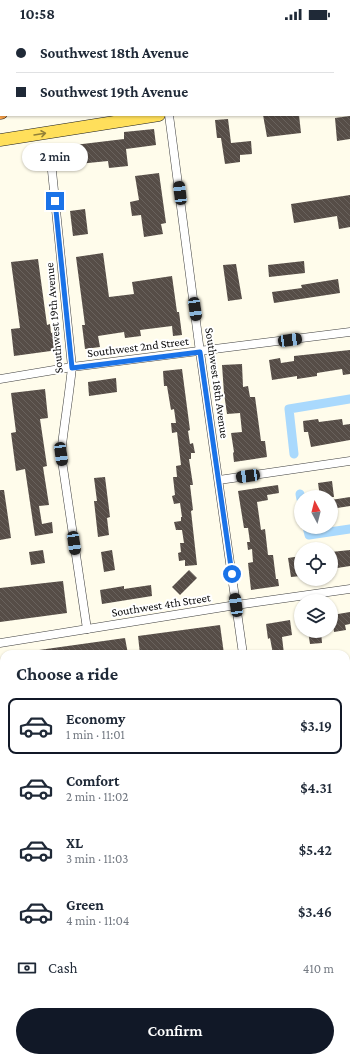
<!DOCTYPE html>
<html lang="en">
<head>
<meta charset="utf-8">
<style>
  body { margin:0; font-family:"Crimson Pro",serif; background:#f6f6f7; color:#1f2937; height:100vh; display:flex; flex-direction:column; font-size:15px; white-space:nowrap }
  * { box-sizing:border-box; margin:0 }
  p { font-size:13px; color:#747a83 }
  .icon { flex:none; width:22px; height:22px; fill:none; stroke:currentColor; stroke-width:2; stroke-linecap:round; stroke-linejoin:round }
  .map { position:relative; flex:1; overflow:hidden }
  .panel { position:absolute; left:0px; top:622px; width:350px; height:412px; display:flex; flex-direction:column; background:#fff; border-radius:12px 12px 0 0; box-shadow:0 1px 3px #0004 }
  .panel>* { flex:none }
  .top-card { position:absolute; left:0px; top:0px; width:350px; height:88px; box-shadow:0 1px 3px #0004; display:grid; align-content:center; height:88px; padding:0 16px; background:#fff }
  .needle { width:26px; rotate:353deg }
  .tools { position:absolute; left:294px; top:462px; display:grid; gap:8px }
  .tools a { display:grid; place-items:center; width:44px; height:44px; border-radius:50%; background:#fff; box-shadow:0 1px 3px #0004; font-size:20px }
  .end { position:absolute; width:18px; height:18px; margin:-9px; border:5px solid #1a73e8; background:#fff; box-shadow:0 0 0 2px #fff }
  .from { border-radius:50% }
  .bubble { position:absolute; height:28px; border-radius:14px; background:#fff; box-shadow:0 1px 3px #0004; font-size:13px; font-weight:600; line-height:28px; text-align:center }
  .car { position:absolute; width:12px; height:24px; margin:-12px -6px; border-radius:5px; box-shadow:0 0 3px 1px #0007; background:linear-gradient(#222 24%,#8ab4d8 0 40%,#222 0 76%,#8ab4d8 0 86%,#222 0) }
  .top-card b { display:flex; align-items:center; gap:14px; height:38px; font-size:15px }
  .top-card b+b { border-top:1px solid #e0e1e3 }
  .top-card i { width:10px; height:10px; background:#1f2937 }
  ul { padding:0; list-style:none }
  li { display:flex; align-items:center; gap:12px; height:56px; margin:0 8px 6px; padding:0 8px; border:2px solid transparent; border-radius:8px }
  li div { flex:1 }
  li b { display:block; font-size:15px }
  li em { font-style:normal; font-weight:600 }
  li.selected { border-color:#111827 }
  li>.icon { width:36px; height:36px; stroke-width:1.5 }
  h2 { padding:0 16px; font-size:18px; line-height:48px }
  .pay { display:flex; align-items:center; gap:10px; height:44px; padding:0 16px; font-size:15px }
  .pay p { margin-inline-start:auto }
  .button { display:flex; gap:8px; margin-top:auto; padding:8px 16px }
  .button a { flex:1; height:46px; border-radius:24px; background:#111827; color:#fff; font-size:16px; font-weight:600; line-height:46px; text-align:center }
  .status { display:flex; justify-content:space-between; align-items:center; height:28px; padding:0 20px; background:#fff; direction:ltr }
  .status svg { height:11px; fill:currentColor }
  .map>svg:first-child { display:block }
</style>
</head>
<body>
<div class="status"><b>10:58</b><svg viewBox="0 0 49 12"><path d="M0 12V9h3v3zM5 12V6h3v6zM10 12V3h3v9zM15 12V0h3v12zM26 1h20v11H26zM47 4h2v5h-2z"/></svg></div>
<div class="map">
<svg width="350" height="1034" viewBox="0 0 350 1034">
  <defs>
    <pattern id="building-back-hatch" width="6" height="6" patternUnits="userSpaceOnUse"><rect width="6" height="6" fill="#564d47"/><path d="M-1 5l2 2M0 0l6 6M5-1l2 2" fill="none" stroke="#69625d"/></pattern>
  </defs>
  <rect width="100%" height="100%" fill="#fffceb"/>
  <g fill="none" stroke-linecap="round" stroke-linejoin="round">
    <!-- canal -->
    <g stroke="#a9d9fd" stroke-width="9">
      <polyline points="294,426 289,381 350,371"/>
      <polyline points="300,466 301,471"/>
      <polyline points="307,499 309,507 350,501"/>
      <polyline points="346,758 350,758"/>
      <polyline points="346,881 350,881"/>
    </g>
  </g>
  <!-- building -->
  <g fill="url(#building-back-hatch)">
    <polygon points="263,87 299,87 301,105 267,109"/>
    <polygon points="350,88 350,111 337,113 335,90"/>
    <polygon points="228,91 231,115 251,113 252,126 240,127 240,134 225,136 221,110 217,110 215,92"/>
    <polygon points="154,101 156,117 126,121 128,138 109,140 108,133 68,137 66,118 124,111 124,104"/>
    <polygon points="159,145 166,195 161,196 163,206 144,209 141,187 132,188 130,174 139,172 135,148"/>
    <polygon points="350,167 350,199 339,201 337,188 294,195 291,176"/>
    <polygon points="85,181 88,206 73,208 70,183"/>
    <polygon points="103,225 109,269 134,266 132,254 172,248 177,284 179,284 182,307 173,308 172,298 140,302 141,308 125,310 124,304 98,308 100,319 85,321 82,297 85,297 76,229"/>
    <polygon points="38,231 47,297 50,296 51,305 55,304 58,322 14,328 11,301 20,300 11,234"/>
    <polygon points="304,233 305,245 269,249 268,237"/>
    <polygon points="236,236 242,271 228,273 223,237"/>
    <polygon points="338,251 340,265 274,275 272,264 302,260 301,257"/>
    <polygon points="350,322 350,346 343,347 342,341 317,345 317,348 297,351 297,348 272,352 269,332 280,330 281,335 294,333 294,328"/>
    <polygon points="242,336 243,359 248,358 250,369 255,369 261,413 265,413 267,429 234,434 233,425 234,424 231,405 242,404 240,385 227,386 224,365 222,337"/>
    <polygon points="182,341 190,402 188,403 190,416 193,415 195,425 191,425 191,431 189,431 193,457 190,457 193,482 191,483 197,537 185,538 185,532 179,533 178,525 181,524 180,515 184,515 182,502 176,502 174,494 181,493 181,489 182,489 180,475 174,476 172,468 175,467 173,449 177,449 176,438 181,437 177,404 172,405 171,395 176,395 174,381 171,382 167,358 164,358 163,343"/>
    <polygon points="116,350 117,364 89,368 88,354"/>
    <polygon points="45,361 48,390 40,391 47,438 43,439 49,477 39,478 42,496 52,494 53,505 35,508 25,441 16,443 11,405 16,404 11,365"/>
    <polygon points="318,391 319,394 342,391 343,397 350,396 350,412 311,419 308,404 304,404 303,393"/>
    <polygon points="105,449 110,489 107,490 109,507 98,509 94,473 97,473 94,450"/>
    <polygon points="332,453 334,469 320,469 318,455"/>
    <polygon points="278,457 279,465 267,467 268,472 257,474 261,502 265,501 268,527 273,527 276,551 278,551 279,558 251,562 248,535 253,534 252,521 248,522 247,514 250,514 248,500 244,500 238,463"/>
    <polygon points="0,462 4,462 11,510 0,512"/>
    <polygon points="350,469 350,478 331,481 331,472"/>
    <polygon points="43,522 45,535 31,537 29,524"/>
    <polygon points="112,522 115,542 104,544 101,524"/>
    <polygon points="350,522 350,538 331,541 331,524"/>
    <polygon points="301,528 301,548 291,549 288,530"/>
    <polygon points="189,542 197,550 180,567 172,559"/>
    <polygon points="63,553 67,585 0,594 0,560"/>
    <polygon points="151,557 152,568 102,576 100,562 124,558 124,561"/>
    <polygon points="350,584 350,596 345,597 346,602 334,604 332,587"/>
    <polygon points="290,592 292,607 282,609 284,626 273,626 270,610 268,611 266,596"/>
    <polygon points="220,597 224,626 140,626 138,608"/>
    <polygon points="308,603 321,603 322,615 310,616"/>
    <polygon points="125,610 128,626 39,626 39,622"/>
  </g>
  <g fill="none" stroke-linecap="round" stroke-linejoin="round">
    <!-- minor casing -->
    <g stroke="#3f3f3f" stroke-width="9">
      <g id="minor">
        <polyline points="158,0 158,1"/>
        <polyline points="169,87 200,324 243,626"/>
        <path d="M52 143 72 339C69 369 64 397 61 426L87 601"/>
        <polyline points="0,351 72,339 350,304"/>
        <polyline points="219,452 350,433"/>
        <polyline points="0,615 236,577 350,561"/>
        <polyline points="346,695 350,694"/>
        <polyline points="0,759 4,785"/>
        <polyline points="346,819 350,819"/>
        <polyline points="346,946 350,946"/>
        <polyline points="39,1030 40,1034"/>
        <polyline points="298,1030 298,1034"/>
      </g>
    </g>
    <!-- primary casing -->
    <g stroke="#1d1d1d" stroke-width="13">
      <g id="primary">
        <polyline points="349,30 350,29"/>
        <polyline points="349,48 350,48"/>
        <polyline points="0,112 159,87"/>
      </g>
    </g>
    <!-- motorway casing -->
    <g stroke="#1d1d1d" stroke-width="15">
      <polyline id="motorway" points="0,84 1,84"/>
    </g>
    <!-- minor -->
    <use href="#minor" stroke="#fff" stroke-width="8"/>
    <!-- primary -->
    <use href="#primary" stroke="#ffdf5b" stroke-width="12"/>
    <!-- motorway -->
    <use href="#motorway" stroke="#ffa549" stroke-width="14"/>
  </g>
  <!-- one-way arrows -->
  <defs><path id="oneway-shaft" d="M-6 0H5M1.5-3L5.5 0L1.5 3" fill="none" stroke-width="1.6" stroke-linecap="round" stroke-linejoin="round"/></defs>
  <use stroke="#928037" href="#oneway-shaft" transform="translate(40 106) rotate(-9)"/>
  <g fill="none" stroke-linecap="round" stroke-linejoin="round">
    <!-- route -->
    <polyline stroke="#1a73e8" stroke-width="5" points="55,173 72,340 200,324 232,546"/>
  </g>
  <g text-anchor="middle" stroke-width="4" stroke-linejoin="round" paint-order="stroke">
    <!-- street labels -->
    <g font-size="12" fill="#0c0c0c" stroke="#fff">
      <text transform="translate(54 290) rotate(-95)" y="4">Southwest 19th Avenue</text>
      <text transform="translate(138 319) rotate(-7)" y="4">Southwest 2nd Street</text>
      <text transform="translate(217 355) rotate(82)" y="4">Southwest 18th Avenue</text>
      <text transform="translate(161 577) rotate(-9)" y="4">Southwest 4th Street</text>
    </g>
  </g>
</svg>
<div class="tools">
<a><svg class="needle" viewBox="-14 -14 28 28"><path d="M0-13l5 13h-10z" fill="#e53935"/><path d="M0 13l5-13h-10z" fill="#747a83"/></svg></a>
<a><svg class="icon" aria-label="locate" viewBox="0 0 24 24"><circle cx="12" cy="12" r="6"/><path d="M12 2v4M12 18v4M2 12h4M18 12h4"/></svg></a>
<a><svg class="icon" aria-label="layers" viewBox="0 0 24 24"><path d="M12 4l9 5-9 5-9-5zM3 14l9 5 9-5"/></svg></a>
</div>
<i class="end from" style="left:232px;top:546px"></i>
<i class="end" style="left:55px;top:173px"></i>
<div class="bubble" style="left:22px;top:115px;width:66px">2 min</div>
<i class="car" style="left:180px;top:165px;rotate:353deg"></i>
<i class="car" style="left:195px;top:281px;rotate:172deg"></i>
<i class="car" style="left:290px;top:312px;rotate:82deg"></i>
<i class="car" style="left:61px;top:426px;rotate:172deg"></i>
<i class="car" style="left:248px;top:448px;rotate:262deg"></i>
<i class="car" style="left:74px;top:515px;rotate:172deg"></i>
<i class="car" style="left:236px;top:577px;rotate:352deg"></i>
<div class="top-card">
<b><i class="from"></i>Southwest 18th Avenue</b>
<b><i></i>Southwest 19th Avenue</b>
</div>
<section class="panel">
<h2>Choose a ride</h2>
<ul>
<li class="selected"><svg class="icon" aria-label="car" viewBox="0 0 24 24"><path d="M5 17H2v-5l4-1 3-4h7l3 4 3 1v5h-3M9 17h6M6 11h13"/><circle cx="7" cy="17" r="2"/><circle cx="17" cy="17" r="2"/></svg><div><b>Economy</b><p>1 min · 11:01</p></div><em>$3.19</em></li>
<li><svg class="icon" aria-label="car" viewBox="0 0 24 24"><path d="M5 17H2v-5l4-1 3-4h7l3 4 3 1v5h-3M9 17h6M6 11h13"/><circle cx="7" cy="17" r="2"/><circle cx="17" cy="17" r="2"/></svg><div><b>Comfort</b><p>2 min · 11:02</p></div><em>$4.31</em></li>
<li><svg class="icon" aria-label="car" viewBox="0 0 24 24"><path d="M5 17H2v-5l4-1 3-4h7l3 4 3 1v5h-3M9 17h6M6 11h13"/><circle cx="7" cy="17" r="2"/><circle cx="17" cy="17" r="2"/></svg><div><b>XL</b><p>3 min · 11:03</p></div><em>$5.42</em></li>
<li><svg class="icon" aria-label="car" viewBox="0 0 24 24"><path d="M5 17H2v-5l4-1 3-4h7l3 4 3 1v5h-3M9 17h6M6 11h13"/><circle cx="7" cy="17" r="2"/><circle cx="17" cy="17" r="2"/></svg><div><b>Green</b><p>4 min · 11:04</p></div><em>$3.46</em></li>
</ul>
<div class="pay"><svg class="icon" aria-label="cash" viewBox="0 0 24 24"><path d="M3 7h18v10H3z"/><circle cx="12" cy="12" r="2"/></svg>Cash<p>410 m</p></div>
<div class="button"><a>Confirm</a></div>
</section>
</div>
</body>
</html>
